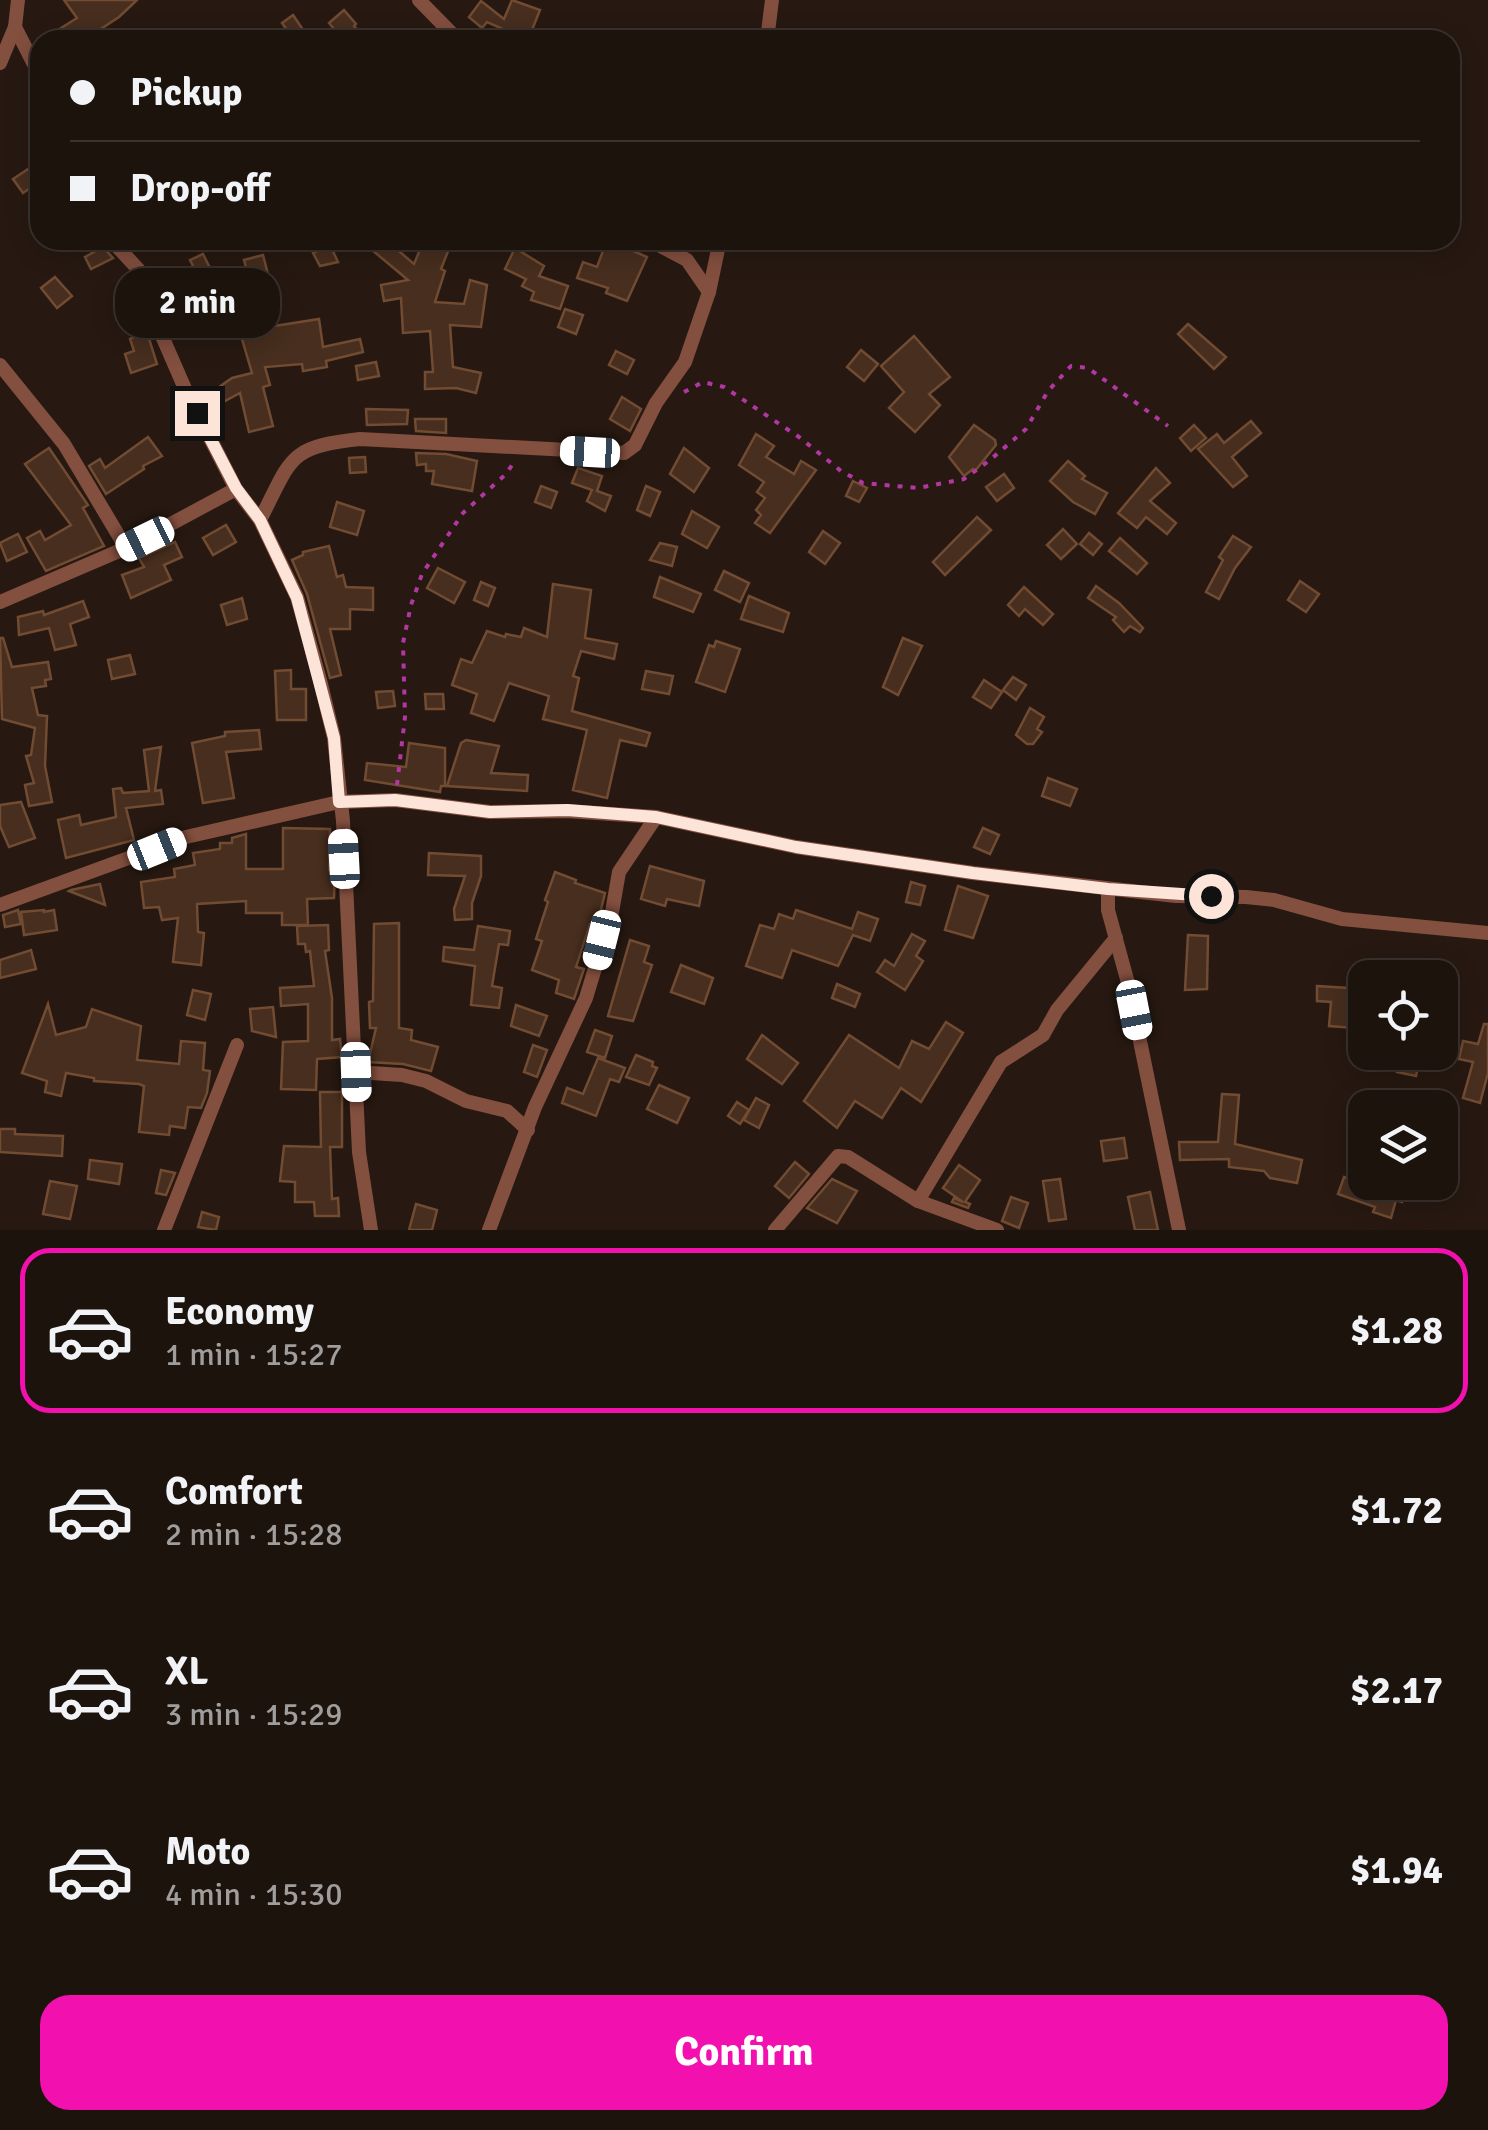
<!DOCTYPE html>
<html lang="en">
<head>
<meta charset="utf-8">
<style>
  body { margin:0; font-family:Signika,sans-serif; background:#251c16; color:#f1f3f6; height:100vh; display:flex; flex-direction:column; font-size:38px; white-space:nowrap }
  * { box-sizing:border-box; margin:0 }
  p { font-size:32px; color:#a09e9d }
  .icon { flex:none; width:55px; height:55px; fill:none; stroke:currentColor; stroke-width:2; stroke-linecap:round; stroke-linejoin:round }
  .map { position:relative; height:1230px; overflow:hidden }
  .side { display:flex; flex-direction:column; background:#1d130d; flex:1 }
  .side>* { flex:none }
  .top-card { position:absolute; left:30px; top:30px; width:1430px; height:220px; border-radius:30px; box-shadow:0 5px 25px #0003,0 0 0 2px #3b322e; display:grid; align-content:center; height:220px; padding:0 40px; background:#1d130d }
  .fabs { position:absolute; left:1348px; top:960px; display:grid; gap:20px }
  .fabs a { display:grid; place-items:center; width:110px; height:110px; border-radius:20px; background:#1d130d; box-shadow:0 5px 25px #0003,0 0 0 2px #3b322e; font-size:50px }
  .end { position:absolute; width:45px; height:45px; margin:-22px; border:12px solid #fde4d9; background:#111; box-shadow:0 0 0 5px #111 }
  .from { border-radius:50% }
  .bubble { position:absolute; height:70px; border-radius:30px; background:#1d130d; box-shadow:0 5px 25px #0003,0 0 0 2px #3b322e; font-size:32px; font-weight:700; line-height:70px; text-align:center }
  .car { position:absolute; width:30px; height:60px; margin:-30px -15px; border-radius:12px; box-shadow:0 0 8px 2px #0007; background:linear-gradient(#fff 24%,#345 0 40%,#fff 0 76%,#345 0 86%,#fff 0) }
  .top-card b { display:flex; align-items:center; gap:35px; height:95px; font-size:38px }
  .top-card b+b { border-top:2px solid #3b322e }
  .top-card i { width:25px; height:25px; background:#f1f3f6 }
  ul { padding:18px 0 0; list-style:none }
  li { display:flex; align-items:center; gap:30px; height:165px; margin:0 20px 15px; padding:0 20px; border:5px solid transparent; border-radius:30px }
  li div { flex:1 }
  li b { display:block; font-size:38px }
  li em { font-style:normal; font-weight:700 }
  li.active { border-color:#f210af }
  li>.icon { width:90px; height:90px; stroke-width:1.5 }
  .button { display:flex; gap:20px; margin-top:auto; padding:20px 40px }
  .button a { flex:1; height:115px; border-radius:30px; background:#f210af; color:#fff; font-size:40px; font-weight:700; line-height:115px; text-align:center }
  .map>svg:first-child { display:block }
</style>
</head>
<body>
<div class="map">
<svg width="1488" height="1230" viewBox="0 0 1488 1230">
  <rect width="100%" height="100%" fill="#271911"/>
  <!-- building -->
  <g fill="#472e1e" stroke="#714b32" stroke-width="2.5">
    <polygon points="64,0 137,0 119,17 84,40 42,40 77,18"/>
    <polygon points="512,0 540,10 528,40 487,22 482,28 469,17 481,1 504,19"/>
    <polygon points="344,10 356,24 354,26 366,40 343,40 329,23"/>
    <polygon points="293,15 310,40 294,40 282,23"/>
    <polygon points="40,161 40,181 23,193 13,179"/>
    <polygon points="360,240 386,240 414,264 424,240 451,244 441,269 445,271 435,302 464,304 470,280 487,285 481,327 450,325 453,367 481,373 476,393 456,388 425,389 425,372 433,372 430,331 403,333 401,298 384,301 381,285 408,280"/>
    <polygon points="607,240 635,240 631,250 647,257 627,301 606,293 608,288 577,278 583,262 597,267"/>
    <polygon points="330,245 338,262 320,266 313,253"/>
    <polygon points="103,247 113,258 91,269 85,257"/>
    <polygon points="515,248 544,266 539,276 568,286 560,309 531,300 534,292 522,286 526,279 505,269"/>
    <polygon points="203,254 214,276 201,282 190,260"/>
    <polygon points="263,255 269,278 250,283 244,260"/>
    <polygon points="55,277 72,296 57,308 41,288"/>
    <polygon points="134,291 157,364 131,373 125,354 134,351 130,339 134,337 118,299"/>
    <polygon points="262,308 268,327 319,319 323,347 360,339 363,352 326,361 327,367 303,371 302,364 265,367 270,385 263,387 273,426 249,432 240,393 214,407 208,395 232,378 252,373 242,339 248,337 241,314"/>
    <polygon points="565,309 583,315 576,334 558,327"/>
    <polygon points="1188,324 1226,357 1214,369 1178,334"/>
    <polygon points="914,336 950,377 929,394 940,405 915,432 889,408 904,392 881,366"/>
    <polygon points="861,350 878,364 864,381 847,367"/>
    <polygon points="616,351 634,360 627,374 609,365"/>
    <polygon points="376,362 379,376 358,380 356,366"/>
    <polygon points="622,397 641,409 630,431 610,419"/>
    <polygon points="366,409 408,410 407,424 367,425"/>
    <polygon points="415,419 446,419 446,433 416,431"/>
    <polygon points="1251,421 1261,433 1232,457 1247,476 1233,487 1198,449 1217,434 1224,443"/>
    <polygon points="974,425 995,440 996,445 975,471 973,469 964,476 949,457"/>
    <polygon points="1194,425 1206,438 1191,451 1180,438"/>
    <polygon points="756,434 774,446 766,457 794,474 801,461 816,470 770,533 755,523 761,515 756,510 765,498 757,492 764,482 739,465"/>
    <polygon points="148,437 162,456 143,466 144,469 106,494 89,466 100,459 105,468"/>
    <polygon points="49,448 88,505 83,508 104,546 46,571 27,538 40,531 45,540 71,525 25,464"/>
    <polygon points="684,448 709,468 694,492 670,474"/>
    <polygon points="416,453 446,454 477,461 472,491 432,484 434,471 426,471 426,464 417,465"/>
    <polygon points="365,457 366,472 350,473 349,458"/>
    <polygon points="1068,461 1085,476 1082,479 1107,493 1095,514 1073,502 1050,481"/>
    <polygon points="578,468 602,476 597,491 611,496 605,511 587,501 592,490 572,483"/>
    <polygon points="1156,468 1170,483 1150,501 1176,523 1167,534 1146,517 1137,528 1118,513"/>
    <polygon points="1004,474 1014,488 997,501 986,487"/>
    <polygon points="853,481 867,488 859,502 846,496"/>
    <polygon points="541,486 557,492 551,508 535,502"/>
    <polygon points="646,486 660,492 650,516 637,510"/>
    <polygon points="337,502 364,511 357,535 330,527"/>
    <polygon points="692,511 719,527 707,548 682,534"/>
    <polygon points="977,517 991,530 945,575 933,562"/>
    <polygon points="226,525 236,542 213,555 203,538"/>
    <polygon points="1063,529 1077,544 1061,559 1047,545"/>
    <polygon points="823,531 840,543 825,564 809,552"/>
    <polygon points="1089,533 1102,544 1093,555 1080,544"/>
    <polygon points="18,534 27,552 7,561 0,543"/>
    <polygon points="1233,536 1251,547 1235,568 1219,599 1206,592 1223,560 1219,557"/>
    <polygon points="1120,538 1147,563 1137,574 1109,551"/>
    <polygon points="175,542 182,557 164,565 171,580 131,598 122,575 144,567 139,558"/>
    <polygon points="660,543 677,547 672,566 650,560"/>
    <polygon points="329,546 337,577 343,575 346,587 373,588 373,610 350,609 350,629 330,629 341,675 330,678 307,594 292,560 303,555 303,552"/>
    <polygon points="438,568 465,582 454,603 427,588"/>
    <polygon points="724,571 749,583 740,602 715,590"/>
    <polygon points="660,577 701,594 693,612 654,597"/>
    <polygon points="1300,581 1319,594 1306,612 1288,600"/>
    <polygon points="481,582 495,588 488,606 474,600"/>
    <polygon points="553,584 591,590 585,638 617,644 614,659 581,651 573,676 579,678 572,711 650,733 646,746 620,740 607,798 573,790 587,730 543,719 549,696 509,683 494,721 471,713 477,694 452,685 461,659 472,663 487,631 505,637 506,634 521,637 524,628 547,637"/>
    <polygon points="1096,586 1119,603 1143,628 1140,632 1130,626 1124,632 1113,620 1116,617 1088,598"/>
    <polygon points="1024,587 1053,614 1043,625 1025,609 1019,616 1008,605"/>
    <polygon points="749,596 789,613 783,632 741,619"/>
    <polygon points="242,598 247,619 227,625 221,605"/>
    <polygon points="83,601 89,617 70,624 76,645 55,650 49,628 19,635 18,617 43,611 44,615"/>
    <polygon points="0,638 3,638 12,667 48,662 51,679 45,680 46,686 32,688 38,715 47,716 45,766 52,802 29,806 25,785 34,783 26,756 31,755 35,728 2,719"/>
    <polygon points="903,638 922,646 898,695 883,687"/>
    <polygon points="716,641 740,649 725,692 696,682 709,645 714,647"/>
    <polygon points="130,655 135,674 112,679 108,660"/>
    <polygon points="291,670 291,689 306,689 306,720 277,720 275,671"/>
    <polygon points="646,671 673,676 669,694 642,689"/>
    <polygon points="1013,677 1026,685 1016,700 1003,690"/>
    <polygon points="984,680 1002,692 991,708 973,697"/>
    <polygon points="393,691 395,706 378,708 376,692"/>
    <polygon points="425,694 443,694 444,709 426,709"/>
    <polygon points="1030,708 1044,717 1037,729 1042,732 1033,744 1027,744 1016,735"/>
    <polygon points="259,730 261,749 226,752 234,798 203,803 192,743 225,736 225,732"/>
    <polygon points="466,740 499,746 491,773 528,775 527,791 447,786 461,743"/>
    <polygon points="409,743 445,748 445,786 441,786 440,792 365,780 367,763 406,767"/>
    <polygon points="161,747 155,791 161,790 163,804 126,808 134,840 66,858 58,820 79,815 81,825 116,817 113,789 121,788 123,793 149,791 144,750"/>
    <polygon points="1048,778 1077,789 1070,806 1042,796"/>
    <polygon points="21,802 35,838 9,847 0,826 0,805"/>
    <polygon points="283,828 330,829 329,870 335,870 334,898 307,899 308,925 282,925 282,913 246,913 246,901 197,904 198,932 204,933 201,965 173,962 178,918 162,920 159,907 144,908 141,882 175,877 174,869 195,865 193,853 220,849 220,843 232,843 232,838 246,834 246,869 283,869"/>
    <polygon points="983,828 999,835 990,854 974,847"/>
    <polygon points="429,853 481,856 481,876 472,903 472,919 455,920 454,909 465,876 428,875"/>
    <polygon points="650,866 704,881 699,906 667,899 665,906 641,899"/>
    <polygon points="555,872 576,880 575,883 605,893 597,926 590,924 576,967 584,969 574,999 556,993 559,980 532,970 542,941 536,939 548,902 545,900"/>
    <polygon points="911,882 925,886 920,905 906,902"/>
    <polygon points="100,884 105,905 69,891 71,890"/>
    <polygon points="958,886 988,896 973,938 945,930"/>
    <polygon points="18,910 21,924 5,927 3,915"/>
    <polygon points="44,910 44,912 54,910 57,930 24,935 21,912"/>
    <polygon points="796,910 852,929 858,912 878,919 870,941 853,935 838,966 792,950 782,978 746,966 760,925 774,929 779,914 793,919"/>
    <polygon points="399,923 399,1028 412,1030 411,1040 438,1047 431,1071 403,1064 368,1062 376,1028 370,1028 369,1002 373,1001 374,924"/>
    <polygon points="328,925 329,950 325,951 332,998 332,1040 340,1039 342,1057 317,1059 316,1090 281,1089 283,1042 308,1041 308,1004 281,1006 280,988 314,986 310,951 306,952 305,944 298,944 297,926"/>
    <polygon points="478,926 510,931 508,945 499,944 492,986 502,988 499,1008 471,1005 475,966 443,961 444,947 474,950"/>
    <polygon points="912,934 925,941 916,956 923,961 905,990 877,972 885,960 894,966"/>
    <polygon points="1188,935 1208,936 1207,989 1185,990"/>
    <polygon points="630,940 649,946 644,962 652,965 633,1021 608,1016"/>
    <polygon points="31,950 36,969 0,978 0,960"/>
    <polygon points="681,965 713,978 704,1004 671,992"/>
    <polygon points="837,984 860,994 855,1007 832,998"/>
    <polygon points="1317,986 1365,989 1365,1003 1356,1003 1354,1028 1329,1026 1331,1002 1317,1001"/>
    <polygon points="193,990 211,994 205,1020 187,1015"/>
    <polygon points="48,1004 56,1035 86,1027 92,1009 141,1026 137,1060 179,1064 181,1041 205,1043 203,1070 210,1071 207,1093 201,1108 188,1107 185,1128 170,1126 169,1135 139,1132 144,1086 139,1084 94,1081 94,1078 66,1073 61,1096 45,1092 47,1081 22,1073"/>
    <polygon points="516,1005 547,1016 539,1036 511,1026"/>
    <polygon points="273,1007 276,1037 252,1031 250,1009"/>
    <polygon points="946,1022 963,1033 921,1102 901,1088 882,1118 855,1101 837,1128 804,1101 849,1035 899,1068 912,1041 929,1049"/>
    <polygon points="1484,1024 1488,1024 1488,1073 1480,1103 1463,1098 1473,1062 1459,1059 1463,1041 1478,1044"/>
    <polygon points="595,1030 612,1036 605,1058 587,1052"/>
    <polygon points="762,1035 798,1063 782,1084 747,1059"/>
    <polygon points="533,1045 547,1050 537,1077 524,1072"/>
    <polygon points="636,1055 653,1062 652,1066 657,1068 649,1085 626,1077"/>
    <polygon points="1402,1055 1420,1059 1416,1076 1397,1072"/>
    <polygon points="598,1058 625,1068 619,1082 610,1079 596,1116 562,1103 567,1088 583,1094"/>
    <polygon points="659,1085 689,1098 677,1123 647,1109"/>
    <polygon points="320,1092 342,1092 342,1147 330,1147 332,1199 338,1198 339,1216 315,1216 314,1202 295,1202 295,1182 280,1181 284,1146 321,1147"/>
    <polygon points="1222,1094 1239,1095 1235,1144 1302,1160 1297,1183 1270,1178 1264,1171 1229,1167 1229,1159 1180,1160 1179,1142 1218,1142"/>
    <polygon points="756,1098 769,1105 759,1128 744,1120"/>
    <polygon points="737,1102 749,1110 740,1124 728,1116"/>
    <polygon points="0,1129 15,1129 15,1134 63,1136 62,1156 0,1152"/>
    <polygon points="1124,1138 1127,1158 1104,1161 1101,1141"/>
    <polygon points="90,1160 122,1164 119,1184 88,1179"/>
    <polygon points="795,1162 809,1174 789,1198 775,1186"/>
    <polygon points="959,1165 980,1180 965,1202 970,1204 968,1208 952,1202 954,1198 963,1202 943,1188"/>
    <polygon points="161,1170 175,1173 166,1195 156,1193"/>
    <polygon points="1344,1177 1378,1189 1380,1182 1408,1182 1402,1202 1396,1200 1391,1218 1373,1212 1375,1207 1338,1194"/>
    <polygon points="832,1179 857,1191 837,1223 807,1208"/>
    <polygon points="1060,1179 1066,1219 1049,1221 1043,1181"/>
    <polygon points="50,1181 77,1186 70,1219 43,1214"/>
    <polygon points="1150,1192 1158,1230 1135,1230 1128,1197"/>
    <polygon points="1011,1197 1028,1203 1019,1228 1002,1221"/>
    <polygon points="416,1204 437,1210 432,1230 409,1230"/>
    <polygon points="202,1212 219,1217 216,1230 198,1227"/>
  </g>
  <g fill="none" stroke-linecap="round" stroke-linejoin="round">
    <!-- path -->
    <g stroke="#b337a2" stroke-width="4" stroke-dasharray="5 8" stroke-linecap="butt">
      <polyline points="684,392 703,382 724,387 799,437 841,471 863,483 918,488 964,479 990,460 1026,429 1048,391 1071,366 1088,368 1168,426"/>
      <polyline points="397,785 405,717 403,643 411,605 422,574 463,513 506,474 514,462"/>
    </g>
    <!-- minor -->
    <g stroke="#834f3f" stroke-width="14">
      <polyline points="419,0 458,40"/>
      <polyline points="15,27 40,76"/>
      <polyline points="767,40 772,0"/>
      <polyline points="0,63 15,27 18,0"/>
      <polyline points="111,240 138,269 152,313 186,391 236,489 260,520 297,597 320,680 334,738 343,821 359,1152 371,1230"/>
      <polyline points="649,240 687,260 709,292"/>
      <polyline points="0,365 64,444 126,548"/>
      <path d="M260 520C292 458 287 447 360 439L624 453 635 445 656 403 685 362 709 292 720 240"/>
      <polyline points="0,602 126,548 236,489"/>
      <polyline points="1108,889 1108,910 1128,983 1179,1230"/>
      <polyline points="0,905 186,837 339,802 395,800 490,812 567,811 656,817 796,847 973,873 1176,896 1246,897 1274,900 1342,919 1488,933"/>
      <polyline points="356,1072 402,1075 426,1081 466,1101 507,1111 528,1130"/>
      <polyline points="918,1201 1001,1062 1043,1035 1057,1010 1116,938"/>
      <polyline points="164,1230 237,1045"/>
      <polyline points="489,1230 535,1107 586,998 612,912 619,872 656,817"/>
      <polyline points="775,1230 838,1156 848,1157 918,1201 997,1230"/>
    </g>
  </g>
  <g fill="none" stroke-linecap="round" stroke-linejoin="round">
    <!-- route -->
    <polyline stroke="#fde4d9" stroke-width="12" points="197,413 236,488 260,520 297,598 334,738 339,802 395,800 490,812 567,810 656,817 796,847 973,873 1108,889 1211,896"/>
  </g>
</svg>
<div class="fabs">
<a><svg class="icon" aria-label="locate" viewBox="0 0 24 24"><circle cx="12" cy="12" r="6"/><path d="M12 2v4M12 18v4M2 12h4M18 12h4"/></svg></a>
<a><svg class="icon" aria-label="layers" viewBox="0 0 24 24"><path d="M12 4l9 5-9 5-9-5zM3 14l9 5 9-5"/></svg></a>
</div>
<i class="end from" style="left:1211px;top:896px"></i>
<i class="end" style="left:197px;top:413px"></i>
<div class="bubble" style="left:115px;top:268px;width:165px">2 min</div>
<i class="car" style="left:590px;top:452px;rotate:273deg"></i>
<i class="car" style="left:145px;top:539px;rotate:244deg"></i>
<i class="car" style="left:157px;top:849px;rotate:68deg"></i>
<i class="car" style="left:344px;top:859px;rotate:357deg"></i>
<i class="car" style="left:602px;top:940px;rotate:194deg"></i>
<i class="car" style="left:1134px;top:1010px;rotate:169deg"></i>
<i class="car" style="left:356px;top:1072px;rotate:178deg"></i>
<div class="top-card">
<b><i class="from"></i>Pickup</b>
<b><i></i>Drop-off</b>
</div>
</div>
<section class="side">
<ul>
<li class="active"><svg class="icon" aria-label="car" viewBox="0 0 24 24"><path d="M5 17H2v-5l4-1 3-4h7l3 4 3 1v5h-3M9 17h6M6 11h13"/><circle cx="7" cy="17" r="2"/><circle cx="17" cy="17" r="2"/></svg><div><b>Economy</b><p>1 min · 15:27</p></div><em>$1.28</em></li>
<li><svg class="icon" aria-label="car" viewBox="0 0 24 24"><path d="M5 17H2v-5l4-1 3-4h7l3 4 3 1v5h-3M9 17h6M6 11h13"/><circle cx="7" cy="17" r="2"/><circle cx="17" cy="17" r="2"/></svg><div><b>Comfort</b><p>2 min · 15:28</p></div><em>$1.72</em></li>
<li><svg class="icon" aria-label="car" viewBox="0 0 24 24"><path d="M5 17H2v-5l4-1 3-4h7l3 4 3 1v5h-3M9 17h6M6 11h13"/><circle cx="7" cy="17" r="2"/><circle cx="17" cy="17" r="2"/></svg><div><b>XL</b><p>3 min · 15:29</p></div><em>$2.17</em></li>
<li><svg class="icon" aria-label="car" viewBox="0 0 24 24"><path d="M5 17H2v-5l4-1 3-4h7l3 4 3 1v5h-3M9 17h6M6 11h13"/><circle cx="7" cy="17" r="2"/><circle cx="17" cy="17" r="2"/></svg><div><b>Moto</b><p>4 min · 15:30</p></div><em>$1.94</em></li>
</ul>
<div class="button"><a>Confirm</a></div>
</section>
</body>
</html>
